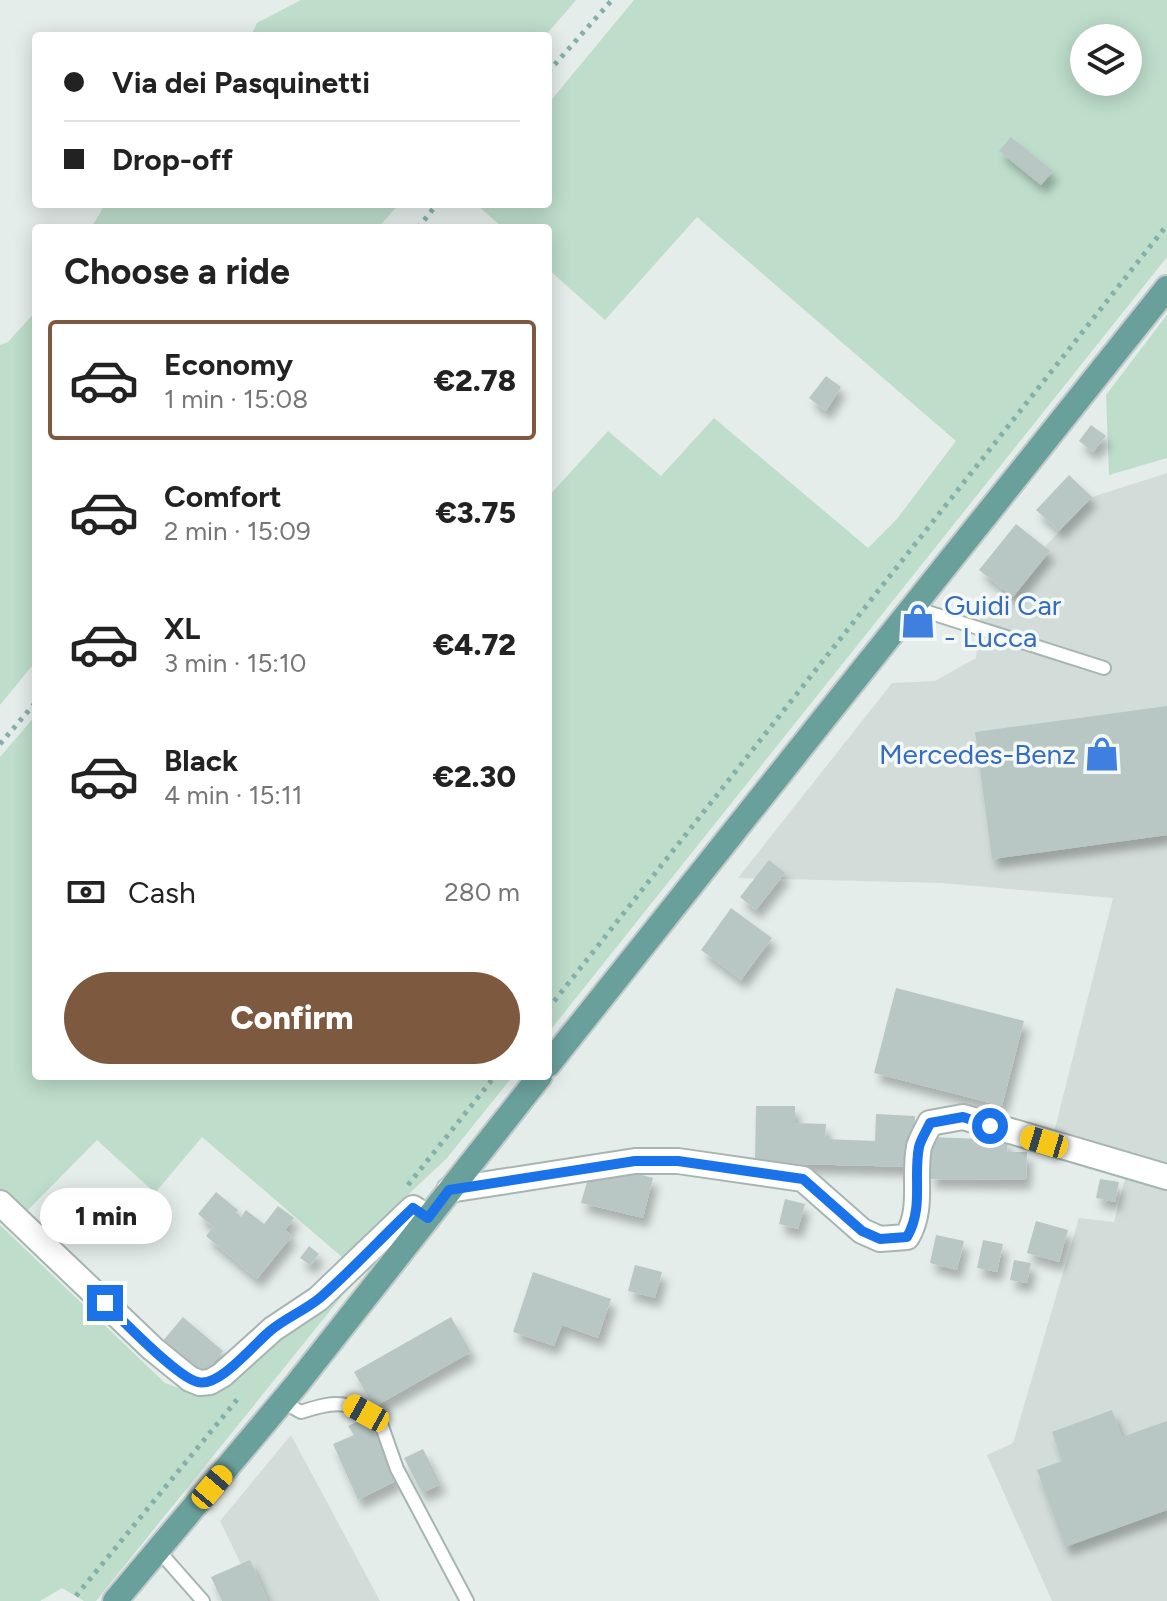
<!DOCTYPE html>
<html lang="en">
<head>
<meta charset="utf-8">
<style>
  body { margin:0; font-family:Figtree,sans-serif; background:#f6f6f6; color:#222; height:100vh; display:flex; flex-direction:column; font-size:30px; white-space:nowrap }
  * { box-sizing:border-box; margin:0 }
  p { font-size:26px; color:#767676 }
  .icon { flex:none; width:44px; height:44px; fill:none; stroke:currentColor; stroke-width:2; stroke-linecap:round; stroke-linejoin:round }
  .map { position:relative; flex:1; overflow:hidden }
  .drawer { position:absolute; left:32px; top:224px; width:520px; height:856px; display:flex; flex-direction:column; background:#fff; border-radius:8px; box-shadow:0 4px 20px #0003 }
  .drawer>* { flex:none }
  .banner { position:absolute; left:32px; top:32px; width:520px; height:176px; border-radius:8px; box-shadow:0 4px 20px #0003; display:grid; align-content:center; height:176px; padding:0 32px; background:#fff }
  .tools { position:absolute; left:1070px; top:24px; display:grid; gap:16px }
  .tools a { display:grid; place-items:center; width:72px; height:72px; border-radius:50%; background:#fff; box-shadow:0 4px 20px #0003; font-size:40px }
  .end { position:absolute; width:36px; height:36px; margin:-18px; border:10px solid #1a73e8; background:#fff; box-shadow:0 0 0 4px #fff }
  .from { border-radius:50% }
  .bubble { position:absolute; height:56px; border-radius:28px; background:#fff; box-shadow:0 4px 20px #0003; font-size:26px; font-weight:800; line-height:56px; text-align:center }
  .car { position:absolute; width:24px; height:48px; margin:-24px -12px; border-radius:10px; box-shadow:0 0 6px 2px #0007; background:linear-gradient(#f5c518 24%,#345 0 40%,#f5c518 0 76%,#345 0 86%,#f5c518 0) }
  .banner b { display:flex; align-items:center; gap:28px; height:76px; font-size:30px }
  .banner b+b { border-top:2px solid #e0e0e0 }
  .banner i { width:20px; height:20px; background:#222 }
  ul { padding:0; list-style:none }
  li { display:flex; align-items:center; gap:24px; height:120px; margin:0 16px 12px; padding:0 16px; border:4px solid transparent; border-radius:8px }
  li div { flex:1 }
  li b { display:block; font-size:30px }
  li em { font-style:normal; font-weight:800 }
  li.active { border-color:#7d593f }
  li>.icon { width:72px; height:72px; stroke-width:1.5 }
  h2 { padding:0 32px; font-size:36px; line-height:96px }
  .pay { display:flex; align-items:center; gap:20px; height:88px; padding:0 32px; font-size:30px }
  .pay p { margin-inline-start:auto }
  .button { display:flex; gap:16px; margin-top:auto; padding:16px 32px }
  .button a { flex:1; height:92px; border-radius:48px; background:#7d593f; color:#fff; font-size:32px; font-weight:800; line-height:92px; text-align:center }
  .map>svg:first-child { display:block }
</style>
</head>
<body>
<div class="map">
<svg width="1167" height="1601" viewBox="0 0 1167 1601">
  <defs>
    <filter id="shadow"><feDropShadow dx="5" dy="9" stdDeviation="4" flood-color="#0004"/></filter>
  </defs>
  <rect width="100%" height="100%" fill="#e4edea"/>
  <!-- built -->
  <g fill="#d2dcd9">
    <polygon points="1167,473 1167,1601 1052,1601 987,1455 1013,1443 1079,1218 1114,1222 1130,1159 1053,1136 1113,898 942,883 738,878 892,683 935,681 976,658 981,614 1092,497"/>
    <polygon points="291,1435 380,1601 259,1601 220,1521"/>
  </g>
  <!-- green -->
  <g fill="#beddcb" fill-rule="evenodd">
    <polygon points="301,0 576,0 545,36 251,36 257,23"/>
    <path d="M634 0H1167V257L548 1033V497L608 431 661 476 714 418 868 548 897 519 956 441 697 217 605 320 548 269V228H503L477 205 548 204V104ZM1084 38H1128V82H1084Z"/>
    <polygon points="101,204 399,204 378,228 91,228 104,206"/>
    <polygon points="36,311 36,661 0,705 0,345 8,342"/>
    <polygon points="1167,315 1167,458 1109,475 1106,395"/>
    <polygon points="36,715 36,1076 513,1076 447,1158 342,1257 202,1137 155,1193 97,1140 25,1213 0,1190 0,757"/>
    <path d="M0 1225 165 1383C188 1391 207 1401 228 1384L388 1239 96 1601H84L62 1588 40 1601H0Z"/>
  </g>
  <!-- building -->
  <g fill="#b9c7c4" filter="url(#shadow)">
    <polygon points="1011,137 1053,171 1041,185 999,151"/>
    <polygon points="826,376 841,387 826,411 809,398"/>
    <polygon points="1091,425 1106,436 1093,452 1079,441"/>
    <polygon points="1069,475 1092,497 1059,531 1036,510"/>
    <polygon points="1016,524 1050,551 1013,597 979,570"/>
    <polygon points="1167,706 1167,835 992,859 975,732"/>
    <polygon points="769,860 785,873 756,910 740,897"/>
    <polygon points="731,908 772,938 741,980 701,950"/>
    <polygon points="896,988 1024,1021 1002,1106 874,1073"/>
    <polygon points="756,1106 795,1106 795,1123 826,1124 825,1139 875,1141 876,1114 915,1116 913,1167 755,1163"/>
    <polygon points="931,1137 1008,1140 1007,1152 1027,1152 1026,1180 930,1179"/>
    <polygon points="623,1170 653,1178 643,1218 581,1203 587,1182"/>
    <polygon points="1100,1179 1119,1182 1115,1202 1096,1198"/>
    <polygon points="216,1192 238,1210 236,1212 241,1217 246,1210 264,1224 278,1206 294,1218 285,1230 292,1236 257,1279 206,1236 213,1227 198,1214"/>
    <polygon points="785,1199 805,1204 798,1229 779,1224"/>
    <polygon points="1036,1221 1068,1230 1059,1262 1027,1253"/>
    <polygon points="936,1235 964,1241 957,1270 930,1263"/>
    <polygon points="983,1240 1003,1244 997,1272 977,1268"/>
    <polygon points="309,1246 319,1254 310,1265 300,1258"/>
    <polygon points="1014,1260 1031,1263 1027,1283 1010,1280"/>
    <polygon points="635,1265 662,1272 655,1298 628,1291"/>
    <polygon points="533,1272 611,1299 598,1338 562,1325 554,1346 513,1332"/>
    <polygon points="183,1317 223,1351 203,1376 162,1342"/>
    <polygon points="451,1317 471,1352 374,1407 354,1372"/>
    <polygon points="1112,1410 1122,1437 1167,1421 1167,1510 1065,1547 1037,1470 1062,1461 1052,1432"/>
    <polygon points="367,1417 398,1480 358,1500 333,1444 354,1435 348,1426"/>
    <polygon points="423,1449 441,1484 422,1493 404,1458"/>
    <polygon points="250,1560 268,1601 222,1601 211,1577"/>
  </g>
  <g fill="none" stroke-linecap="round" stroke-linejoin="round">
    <!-- service casing -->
    <g stroke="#a7b5b2" stroke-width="16">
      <g id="service">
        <polyline points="912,607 1104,668"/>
        <path d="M283 1402 301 1412C340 1399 346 1402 380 1421L397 1469 467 1601"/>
        <polyline points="158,1550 203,1601"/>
      </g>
    </g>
    <!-- minor casing -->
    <g stroke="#a7b5b2" stroke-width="28">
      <g id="minor">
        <path d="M449 1190 635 1161H678L803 1179 862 1231 880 1239 907 1237C924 1208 913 1177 919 1147 921 1139 927 1130 930 1123L963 1117 1167 1177"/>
        <polyline points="0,1203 153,1349 190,1379 200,1383 210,1382 222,1375 273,1329 318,1299 413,1208 428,1218"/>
      </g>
    </g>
    <!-- primary casing -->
    <g stroke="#c2c9c8" stroke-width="28">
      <g id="primary">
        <polyline points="548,1065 1167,288"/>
        <polyline points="115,1601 297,1384 540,1076"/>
      </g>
    </g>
    <!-- path -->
    <g stroke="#85afa9" stroke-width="5" stroke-dasharray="4 6" stroke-linecap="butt">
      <polyline points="548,72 612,0"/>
      <polyline points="418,228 437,204"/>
      <polyline points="0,744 36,702"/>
      <polyline points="548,1009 1167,225"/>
      <polyline points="408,1185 495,1076"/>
      <polyline points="76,1596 240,1396"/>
    </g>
    <!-- service -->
    <use href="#service" stroke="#fff" stroke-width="12"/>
    <!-- minor -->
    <use href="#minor" stroke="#fff" stroke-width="24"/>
    <!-- primary -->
    <use href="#primary" stroke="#6aa09c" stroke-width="24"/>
  </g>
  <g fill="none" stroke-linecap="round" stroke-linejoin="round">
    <!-- route -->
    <path stroke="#1a73e8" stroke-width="10" d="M105 1303C122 1320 178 1378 198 1382 219 1388 254 1344 270 1331 285 1318 306 1310 321 1297 353 1269 382 1237 413 1208L428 1218 449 1190 635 1161H678L803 1179 862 1231 880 1239 907 1237C924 1208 913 1177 919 1147 921 1139 927 1130 930 1123L963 1117 990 1126"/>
  </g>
  <!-- icons -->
  <defs>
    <g id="shop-bare" transform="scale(2.76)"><path d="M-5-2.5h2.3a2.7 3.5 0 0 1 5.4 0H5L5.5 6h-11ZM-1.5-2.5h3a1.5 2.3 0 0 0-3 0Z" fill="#3f7fe0" stroke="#f4f9f7" stroke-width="2.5" paint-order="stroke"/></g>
  </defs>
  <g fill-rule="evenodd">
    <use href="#shop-bare" x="918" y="621"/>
    <use href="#shop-bare" x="1102" y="754"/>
  </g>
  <g text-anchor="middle" stroke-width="7" stroke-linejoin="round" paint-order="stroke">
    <!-- shop labels -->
    <g font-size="28" fill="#366cbe" stroke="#f4f9f7" text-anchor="start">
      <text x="944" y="615">Guidi Car<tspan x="944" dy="32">- Lucca</tspan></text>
      <text x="1076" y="764" text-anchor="end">Mercedes-Benz</text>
    </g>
  </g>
</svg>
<div class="tools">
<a><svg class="icon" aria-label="layers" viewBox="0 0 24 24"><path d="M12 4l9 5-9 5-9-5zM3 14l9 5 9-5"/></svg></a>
</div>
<i class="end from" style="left:990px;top:1126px"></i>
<i class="end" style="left:105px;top:1303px"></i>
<div class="bubble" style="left:40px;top:1188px;width:132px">1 min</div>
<i class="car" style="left:1044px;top:1142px;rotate:287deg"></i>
<i class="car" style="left:366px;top:1413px;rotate:299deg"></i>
<i class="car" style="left:212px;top:1487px;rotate:40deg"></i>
<div class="banner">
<b><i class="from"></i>Via dei Pasquinetti</b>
<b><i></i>Drop-off</b>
</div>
<section class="drawer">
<h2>Choose a ride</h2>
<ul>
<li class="active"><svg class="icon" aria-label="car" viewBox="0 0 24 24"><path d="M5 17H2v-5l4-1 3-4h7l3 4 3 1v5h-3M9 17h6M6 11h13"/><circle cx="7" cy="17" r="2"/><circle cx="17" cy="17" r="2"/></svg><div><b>Economy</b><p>1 min · 15:08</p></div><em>€2.78</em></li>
<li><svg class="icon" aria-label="car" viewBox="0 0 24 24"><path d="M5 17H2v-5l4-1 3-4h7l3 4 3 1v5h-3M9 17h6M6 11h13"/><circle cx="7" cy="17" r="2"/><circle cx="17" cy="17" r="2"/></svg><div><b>Comfort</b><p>2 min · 15:09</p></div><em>€3.75</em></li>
<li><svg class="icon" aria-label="car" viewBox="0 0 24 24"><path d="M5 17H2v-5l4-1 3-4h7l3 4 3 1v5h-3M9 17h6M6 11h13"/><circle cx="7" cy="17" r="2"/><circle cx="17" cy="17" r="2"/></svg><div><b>XL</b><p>3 min · 15:10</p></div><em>€4.72</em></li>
<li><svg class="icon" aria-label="car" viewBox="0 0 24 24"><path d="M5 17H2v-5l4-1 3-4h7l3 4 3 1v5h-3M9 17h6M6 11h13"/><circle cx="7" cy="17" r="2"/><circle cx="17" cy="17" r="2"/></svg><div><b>Black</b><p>4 min · 15:11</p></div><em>€2.30</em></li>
</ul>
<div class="pay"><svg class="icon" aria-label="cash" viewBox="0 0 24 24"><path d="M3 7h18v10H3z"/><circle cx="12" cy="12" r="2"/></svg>Cash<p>280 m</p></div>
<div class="button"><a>Confirm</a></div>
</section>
</div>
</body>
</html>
